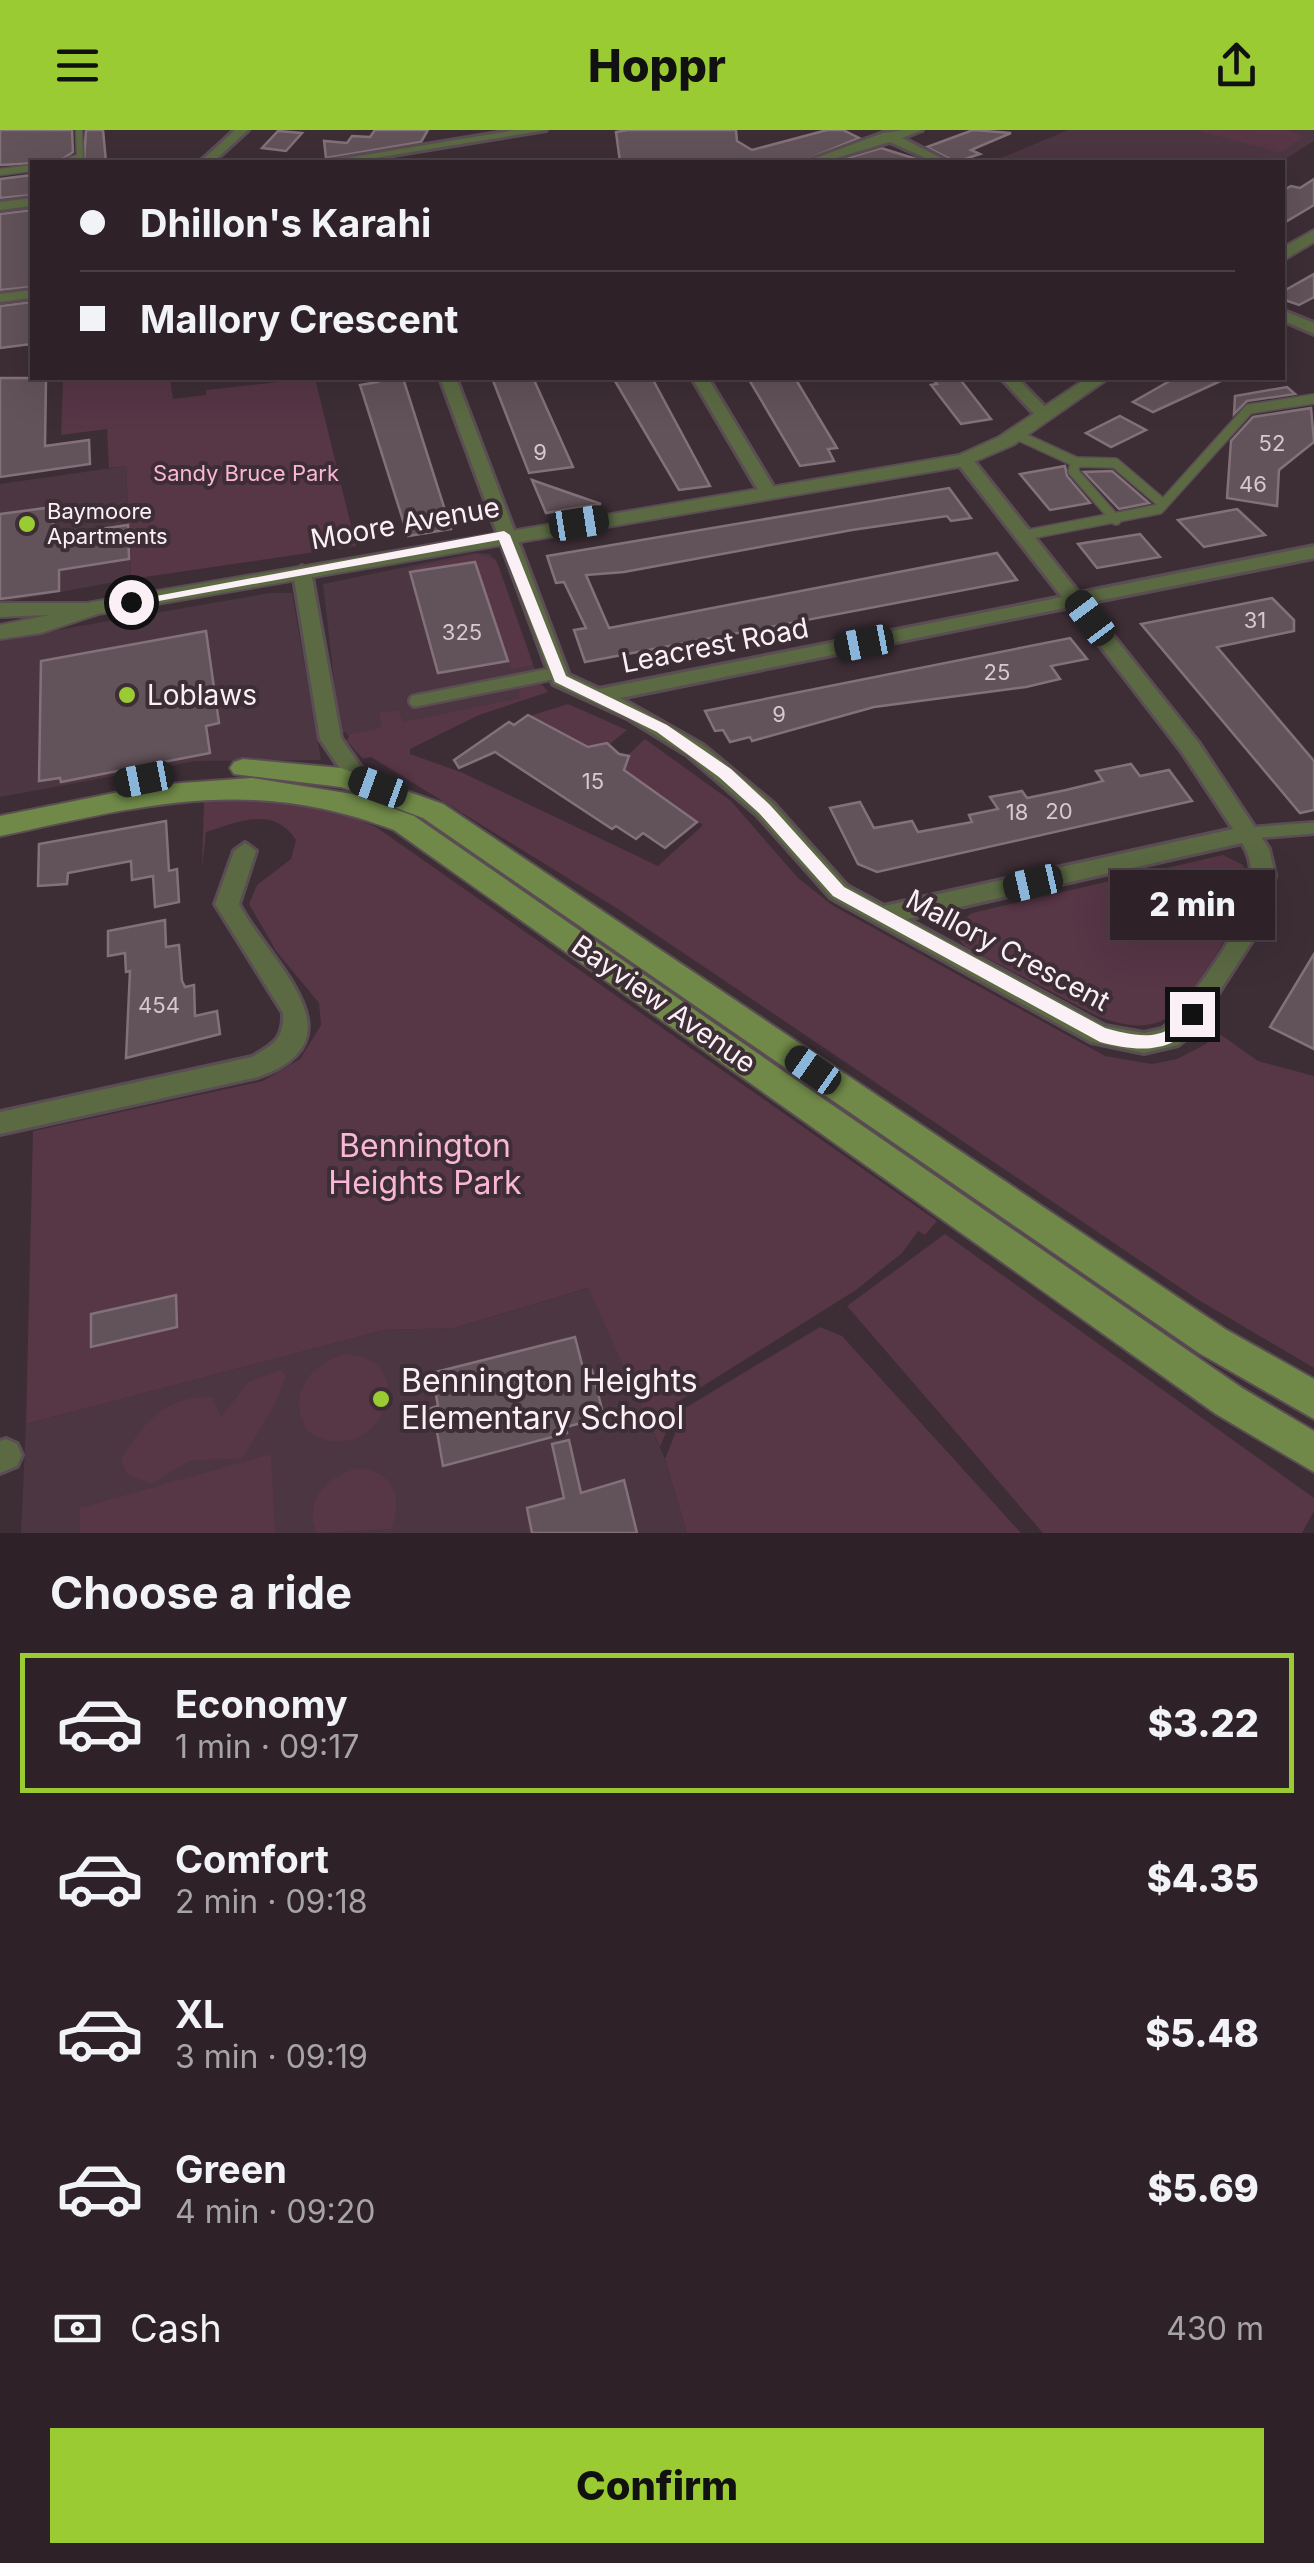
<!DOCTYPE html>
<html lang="en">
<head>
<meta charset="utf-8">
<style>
  body { margin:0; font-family:Inter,sans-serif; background:#3a2f34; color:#f1f3f6; height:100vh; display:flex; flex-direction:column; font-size:38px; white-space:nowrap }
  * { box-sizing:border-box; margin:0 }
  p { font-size:32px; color:#a7a4a8 }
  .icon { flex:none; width:55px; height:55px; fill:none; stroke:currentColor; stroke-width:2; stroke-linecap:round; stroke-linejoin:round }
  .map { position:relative; height:1403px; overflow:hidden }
  .drawer { display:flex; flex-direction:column; background:#2e2228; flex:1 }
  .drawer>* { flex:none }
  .top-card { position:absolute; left:30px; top:30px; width:1255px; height:220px; border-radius:0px; box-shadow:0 10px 40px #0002,0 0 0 2px #493f45; display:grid; align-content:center; height:220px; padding:0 50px; background:#2e2228 }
  .end { position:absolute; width:45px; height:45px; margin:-22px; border:12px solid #fbf0f5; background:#111; box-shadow:0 0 0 5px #111 }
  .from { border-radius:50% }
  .bubble { position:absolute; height:70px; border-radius:0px; background:#2e2228; box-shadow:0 10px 40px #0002,0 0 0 2px #493f45; font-size:32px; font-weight:800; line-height:70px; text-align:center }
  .car { position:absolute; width:30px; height:60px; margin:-30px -15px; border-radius:12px; box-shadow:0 0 8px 2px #0007; background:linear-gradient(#222 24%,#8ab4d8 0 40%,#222 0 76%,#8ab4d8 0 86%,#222 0) }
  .top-card b { display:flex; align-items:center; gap:35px; height:95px; font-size:38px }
  .top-card b+b { border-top:2px solid #493f45 }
  .top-card i { width:25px; height:25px; background:#f1f3f6 }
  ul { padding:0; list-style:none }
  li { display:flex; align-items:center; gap:30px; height:140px; margin:0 20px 15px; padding:0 30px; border:5px solid transparent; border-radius:0px }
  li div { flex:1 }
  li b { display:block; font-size:38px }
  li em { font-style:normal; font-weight:800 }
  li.active { border-color:#9bcb33 }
  li>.icon { width:90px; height:90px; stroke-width:1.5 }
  h2 { padding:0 50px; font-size:45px; line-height:120px }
  .pay { display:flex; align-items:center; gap:25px; height:110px; padding:0 50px; font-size:38px }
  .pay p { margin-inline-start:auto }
  .cta { display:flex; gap:20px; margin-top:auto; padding:20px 50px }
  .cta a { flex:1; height:115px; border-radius:0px; background:#9bcb33; color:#111; font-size:40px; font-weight:800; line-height:115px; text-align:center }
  header { display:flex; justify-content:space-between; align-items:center; height:130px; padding:0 50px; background:#9bcb33; color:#111; font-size:45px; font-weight:800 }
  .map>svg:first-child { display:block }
</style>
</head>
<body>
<header><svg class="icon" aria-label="menu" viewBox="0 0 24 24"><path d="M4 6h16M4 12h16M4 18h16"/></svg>Hoppr<svg class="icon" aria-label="share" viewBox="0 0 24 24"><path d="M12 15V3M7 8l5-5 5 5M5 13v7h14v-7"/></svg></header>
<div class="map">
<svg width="1314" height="1403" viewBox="0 0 1314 1403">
  <rect width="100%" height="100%" fill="#3d2e35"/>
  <!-- built -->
  <g fill="#4c3641">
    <polygon points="1068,0 1314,0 1314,11 1280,32 992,32"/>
    <polygon points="126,336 131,449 0,473 0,354"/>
    <polygon points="474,423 490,424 498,434 539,551 547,560 356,622 346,602 340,603 323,454"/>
    <polygon points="270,463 292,463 321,630 196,631 0,667 0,510"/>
    <polygon points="589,1158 665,1329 687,1403 21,1403 26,1294 385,1200 454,1198"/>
  </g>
  <!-- green -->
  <g fill="#573646">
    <polygon points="1195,0 1284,0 1305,6 1281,23"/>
    <polygon points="87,248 170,248 173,269 206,265 206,260 315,248 356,416 131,449 126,336 109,338 107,299 61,305 63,251"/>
    <polygon points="477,424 496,430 533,535 511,540 475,432 414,441 413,438"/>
    <polygon points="541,554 548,562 479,585 410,619 410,624 463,643 658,736 703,695 627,647 631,644 622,639 628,625 645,609 731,671 798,748 832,775 1105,926 1152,934 1177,929 1206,914 1217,902 1258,931 1314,946 1314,1238 1197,1169 618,779 371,627 363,629 347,611 350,604 381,598 379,583 398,580 403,592 520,568 518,556"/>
    <polygon points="568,574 627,600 610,614 597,616 592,625 530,586"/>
    <path d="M222 669C275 670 327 675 376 697L937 1091 925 1105 918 1101 902 1123 856 1160 679 1271 660 1317 588 1158 454 1198 385 1200 26 1294 33 1001 263 951 300 929 321 895 319 873 276 821 249 774 257 755 291 729 296 710C273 675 239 692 206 702L202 739 204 670Z"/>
    <path d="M1223 725 1243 735C1247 745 1248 755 1245 766 1240 791 1187 876 1165 889 1144 901 1118 894 1097 886L966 817 956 807 954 796 972 783Z"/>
    <polygon points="945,1104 1314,1368 1314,1381 1302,1403 1043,1403 847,1176"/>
    <polygon points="820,1197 842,1206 1021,1403 687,1403 665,1329 685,1278"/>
    <path d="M345 1224C430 1230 374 1345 309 1302 284 1268 309 1234 345 1224Z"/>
    <path d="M280 1240 286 1246 273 1278 242 1329 191 1330 151 1354 127 1344 121 1330C142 1293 166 1265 212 1267L221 1287 248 1252Z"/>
    <polygon points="271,1324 275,1403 80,1403 80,1378"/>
    <path d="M361 1338C395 1343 403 1370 391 1399L317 1403C301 1370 331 1342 361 1338Z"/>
  </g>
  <!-- building -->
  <g fill="#625259" stroke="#837179" stroke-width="2.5">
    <polygon points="0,0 72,0 73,22 58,32 0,35"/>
    <polygon points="86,0 103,0 106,32 84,32"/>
    <polygon points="375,0 428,0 421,12 326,28 324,11 347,13 352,6 370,7"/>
    <polygon points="628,0 736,0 737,11 752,20 827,0 843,0 859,8 801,32 620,32 616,2"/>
    <polygon points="973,0 1011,3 971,20 980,24 956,32 927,17"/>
    <polygon points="278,1 302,3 286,21 262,18"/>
    <polygon points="881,18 926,32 834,32"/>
    <polygon points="32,45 32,65 0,68 0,49"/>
    <polygon points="1314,49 1314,75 1282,94 1282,61 1291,56 1300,58"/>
    <polygon points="32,80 32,157 0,160 0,84"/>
    <polygon points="1314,144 1314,167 1299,175 1282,169 1282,162"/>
    <polygon points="32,172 32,214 0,218 0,176"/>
    <polygon points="0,248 46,248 45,316 89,310 90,334 0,347"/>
    <polygon points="377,248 403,248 451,399 408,406 360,255 378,252"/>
    <polygon points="492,248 534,250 573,337 529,343"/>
    <polygon points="619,248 652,248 710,356 679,360 615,251"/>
    <polygon points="748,248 795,248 837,318 828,319 834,331 800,336"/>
    <polygon points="932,248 959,248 991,289 961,294 931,255 937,254"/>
    <polygon points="1175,248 1227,248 1153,282 1133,272"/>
    <polygon points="1287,257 1295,264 1247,271 1234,284 1235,266"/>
    <polygon points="1311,278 1314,312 1279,340 1277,376 1227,368 1231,311 1253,287"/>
    <polygon points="1120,286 1146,300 1111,317 1086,303"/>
    <polygon points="1065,336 1067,346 1090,373 1050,380 1020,344"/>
    <polygon points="1112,341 1149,373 1119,379 1084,342"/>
    <polygon points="532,350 601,374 546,383"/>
    <polygon points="949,358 971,388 951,391 947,386 852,400 624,442 586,445 609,498 997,423 1017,450 585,532 574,500 586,498 564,452 556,453 547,426"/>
    <polygon points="53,377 53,406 128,395 129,429 59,440 59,461 0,469 0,384"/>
    <polygon points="1237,379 1265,405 1204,417 1178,390"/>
    <polygon points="1140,404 1160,427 1097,438 1078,414"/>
    <polygon points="475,432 508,531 438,543 410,442"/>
    <polygon points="1272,468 1294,490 1294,501 1217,517 1314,631 1314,680 1300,683 1141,494"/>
    <polygon points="206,501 219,593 206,596 210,623 61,652 60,648 39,651 41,531"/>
    <polygon points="1070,508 1087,529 1051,536 1060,549 1026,557 874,577 752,611 750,607 730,612 723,600 715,601 705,581"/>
    <polygon points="528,585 588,617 607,613 619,624 629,626 624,640 697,692 665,718 643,703 636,709 616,696 612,699 495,622 459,638 454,630 509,592 514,595"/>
    <polygon points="1131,634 1140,646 1169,640 1192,671 877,742 858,734 830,678 860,672 874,698 912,691 918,702 972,692 969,685 998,679 990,667 1022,661 1027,668 1066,660 1103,651 1096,641"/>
    <polygon points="166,691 169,741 177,739 179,772 155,777 153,746 132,750 131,731 68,743 67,754 38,756 39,714"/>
    <polygon points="165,790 166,817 179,815 182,851 185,857 194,855 195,886 217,881 220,904 126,928 130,841 126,842 125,823 108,826 108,801"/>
    <polygon points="1314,824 1314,919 1270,897"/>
    <polygon points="176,1165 177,1197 91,1217 91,1184"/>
    <polygon points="575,1207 584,1242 592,1240 604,1287 566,1297 567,1303 443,1336 436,1296 428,1298 425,1280 438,1276 432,1243"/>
    <polygon points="569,1310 581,1363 624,1350 637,1403 532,1403 527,1378 564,1368 552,1314"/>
  </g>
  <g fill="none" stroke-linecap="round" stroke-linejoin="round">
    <!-- service-far2 casing -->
    <g stroke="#5b4d54" stroke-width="9">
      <g id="service-far2">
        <polyline points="65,32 80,27 79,0"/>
        <polyline points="0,42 32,38"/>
      </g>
    </g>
    <!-- service-far1 casing -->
    <g stroke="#5b4d54" stroke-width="12">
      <g id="service-far1">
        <polyline points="1015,304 1076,332"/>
        <polyline points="1116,390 1073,341 1076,332 1115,333 1162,373"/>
        <polyline points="1025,405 1159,379 1249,279 1314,269"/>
      </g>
    </g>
    <!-- service casing -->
    <g stroke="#5b4d54" stroke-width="16">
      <g id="service">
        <polyline points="415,571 556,543"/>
        <polyline points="1249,703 1314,698"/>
      </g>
    </g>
    <!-- minor casing -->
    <g stroke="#5b4d54" stroke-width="6">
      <g id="minor">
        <polygon points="235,0 248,0 213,32 200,32"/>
        <polygon points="516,0 546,0 350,32 322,32"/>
        <polygon points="903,0 922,0 902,8 949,32 934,32 890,12 823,32 805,32 883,3"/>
        <polygon points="32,68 32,76 0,80 0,72"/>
        <polygon points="32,160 32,168 0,172 0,164"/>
        <polygon points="1282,180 1314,193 1314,204 1282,190"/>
        <path d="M440 248H456L569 545 599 559 1062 467 955 330 964 325 970 326 1079 463 1314 416V428L1087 473 1198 612 1269 719 1275 745 1268 786 1192 904 1178 915 1144 923 1091 912 831 768 757 685 687 625 627 588 553 554ZM1070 477 1182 622 1233 699 884 776 847 756 773 673 703 615 620 568ZM1242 713C1277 765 1203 847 1174 890L1162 899 1144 903 1105 896 907 789Z"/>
        <polygon points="692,248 708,248 776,361 773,365 761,365"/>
        <polygon points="1001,248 1017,248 1049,281 1049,287 1037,287"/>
        <polygon points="302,436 311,442 341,608 370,650 359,658 351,655 320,609 293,442"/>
        <path d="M245 713 256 721 239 774C267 830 367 909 258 947L0 1004V982L252 927C274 914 284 909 283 883L215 774 234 721Z"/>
        <polygon points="6,1309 17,1314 22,1325 17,1336 0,1343 0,1311"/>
      </g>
    </g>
    <!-- tertiary casing -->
    <g stroke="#5b4d54" stroke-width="4">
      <g id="tertiary">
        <polygon points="1314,100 1314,112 1282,131 1282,118"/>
        <polygon points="1087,248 1109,248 1013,315 964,336 98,484 41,503 0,509 0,495 49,485 0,487 0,473 87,473 959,325 999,307"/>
      </g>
    </g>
    <!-- secondary casing -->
    <g stroke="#5b4d54" stroke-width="4">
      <g id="secondary">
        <polygon points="243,629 341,638 443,674 1225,1199 1314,1249 1314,1289 1199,1223 423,688 341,657 234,644 230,638 234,632"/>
        <path d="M252 648 352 664 414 686 1242 1258 1314 1301V1342L1216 1284 394 700C250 645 145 675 0 706V686L154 655Z"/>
      </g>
    </g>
    <!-- service-far2 -->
    <use href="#service-far2" stroke="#5b6a43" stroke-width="6"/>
    <!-- service-far1 -->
    <use href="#service-far1" stroke="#5b6a43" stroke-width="9"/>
    <!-- service -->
    <use href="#service" stroke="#5b6a43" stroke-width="11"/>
    <!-- minor -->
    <use href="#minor" fill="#5b6a43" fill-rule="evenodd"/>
    <!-- tertiary -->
    <use href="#tertiary" fill="#5b6a43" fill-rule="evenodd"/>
    <!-- secondary -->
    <use href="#secondary" fill="#708948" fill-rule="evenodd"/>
  </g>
  <!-- route -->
  <path fill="#fbf0f5" d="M504 401 510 405 566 546 667 595 731 639 770 675 844 757 1105 898C1124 903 1151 911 1169 899 1179 892 1181 881 1192 876L1201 884C1178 924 1142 923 1100 912L833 766 759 683 719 647 657 602 555 552 499 410 131 476 124 472Z"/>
  <!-- markers -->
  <g fill="#9bcb33" stroke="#3d2e35" stroke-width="4">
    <circle cx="27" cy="394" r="10"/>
    <circle cx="127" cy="565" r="10"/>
    <circle cx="381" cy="1269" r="10"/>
  </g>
  <g text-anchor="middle" stroke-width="8" stroke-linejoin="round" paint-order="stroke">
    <!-- number labels -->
    <g font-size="22" fill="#d5c8ce">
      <text x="1272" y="321">52</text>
      <text x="540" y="330">9</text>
      <text x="1253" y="362">46</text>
      <text x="1255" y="498">31</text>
      <text x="462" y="510">325</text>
      <text x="997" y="550">25</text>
      <text x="779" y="592">9</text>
      <text x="593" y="659">15</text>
      <text x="1059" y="689">20</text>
      <text x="1017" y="690">18</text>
      <text x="159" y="883">454</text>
    </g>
    <!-- far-park labels -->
    <g font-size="22" fill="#fab6d6" stroke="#3d2e35">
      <text x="246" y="351">Sandy Bruce Park</text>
    </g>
    <!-- far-poi labels -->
    <g font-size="22" fill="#fbf0f5" stroke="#3d2e35" text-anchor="start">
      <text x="47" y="389">Baymoore<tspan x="47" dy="25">Apartments</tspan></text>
    </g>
    <!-- street labels -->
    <g font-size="28" fill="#fbf0f5" stroke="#3d2e35">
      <text transform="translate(405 393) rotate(-10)" y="10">Moore Avenue</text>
      <text transform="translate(715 515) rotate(-11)" y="10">Leacrest Road</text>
      <text transform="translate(1008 820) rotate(28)" y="10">Mallory Crescent</text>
      <text transform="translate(664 874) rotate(35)" y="10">Bayview Avenue</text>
    </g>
    <!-- poi labels -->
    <g font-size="28" fill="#fbf0f5" stroke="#3d2e35" text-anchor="start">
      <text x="147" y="575">Loblaws</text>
    </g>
    <!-- near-park labels -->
    <g font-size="32" fill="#fab6d6" stroke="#3d2e35">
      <text x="425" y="1027">Bennington<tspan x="425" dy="37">Heights Park</tspan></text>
    </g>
    <!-- near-poi labels -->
    <g font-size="32" fill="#fbf0f5" stroke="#3d2e35" text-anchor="start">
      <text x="401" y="1262">Bennington Heights<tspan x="401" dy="37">Elementary School</tspan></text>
    </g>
  </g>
</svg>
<i class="end from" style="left:131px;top:472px"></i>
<i class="end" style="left:1192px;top:884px"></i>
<div class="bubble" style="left:1110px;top:740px;width:165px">2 min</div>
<i class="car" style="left:579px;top:393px;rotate:81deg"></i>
<i class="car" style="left:1090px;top:488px;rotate:323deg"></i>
<i class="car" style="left:864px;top:513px;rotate:259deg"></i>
<i class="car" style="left:144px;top:649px;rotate:259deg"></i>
<i class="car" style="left:378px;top:657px;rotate:290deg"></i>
<i class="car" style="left:1033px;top:753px;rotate:257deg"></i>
<i class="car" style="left:813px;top:940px;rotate:305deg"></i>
<div class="top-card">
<b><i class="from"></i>Dhillon's Karahi</b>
<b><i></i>Mallory Crescent</b>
</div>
</div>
<section class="drawer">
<h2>Choose a ride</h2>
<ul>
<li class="active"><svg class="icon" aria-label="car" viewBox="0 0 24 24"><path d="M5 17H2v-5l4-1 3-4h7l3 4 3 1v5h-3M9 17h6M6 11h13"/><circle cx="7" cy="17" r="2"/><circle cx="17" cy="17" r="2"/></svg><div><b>Economy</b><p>1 min · 09:17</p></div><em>$3.22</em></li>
<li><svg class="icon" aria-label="car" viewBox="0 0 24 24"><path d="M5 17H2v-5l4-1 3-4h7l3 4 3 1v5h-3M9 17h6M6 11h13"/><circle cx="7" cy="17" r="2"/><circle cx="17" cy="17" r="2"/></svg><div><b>Comfort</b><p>2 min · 09:18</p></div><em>$4.35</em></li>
<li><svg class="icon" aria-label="car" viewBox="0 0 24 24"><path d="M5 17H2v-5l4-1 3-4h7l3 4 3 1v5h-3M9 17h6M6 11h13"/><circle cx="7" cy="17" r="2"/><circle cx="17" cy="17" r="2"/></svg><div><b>XL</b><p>3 min · 09:19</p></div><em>$5.48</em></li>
<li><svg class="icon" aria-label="car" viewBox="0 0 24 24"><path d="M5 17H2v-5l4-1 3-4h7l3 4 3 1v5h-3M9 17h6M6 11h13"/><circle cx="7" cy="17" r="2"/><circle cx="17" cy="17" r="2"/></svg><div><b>Green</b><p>4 min · 09:20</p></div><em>$5.69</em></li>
</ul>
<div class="pay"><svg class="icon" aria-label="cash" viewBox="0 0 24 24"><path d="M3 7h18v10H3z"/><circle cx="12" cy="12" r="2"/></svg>Cash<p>430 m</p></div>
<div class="cta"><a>Confirm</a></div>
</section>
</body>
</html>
